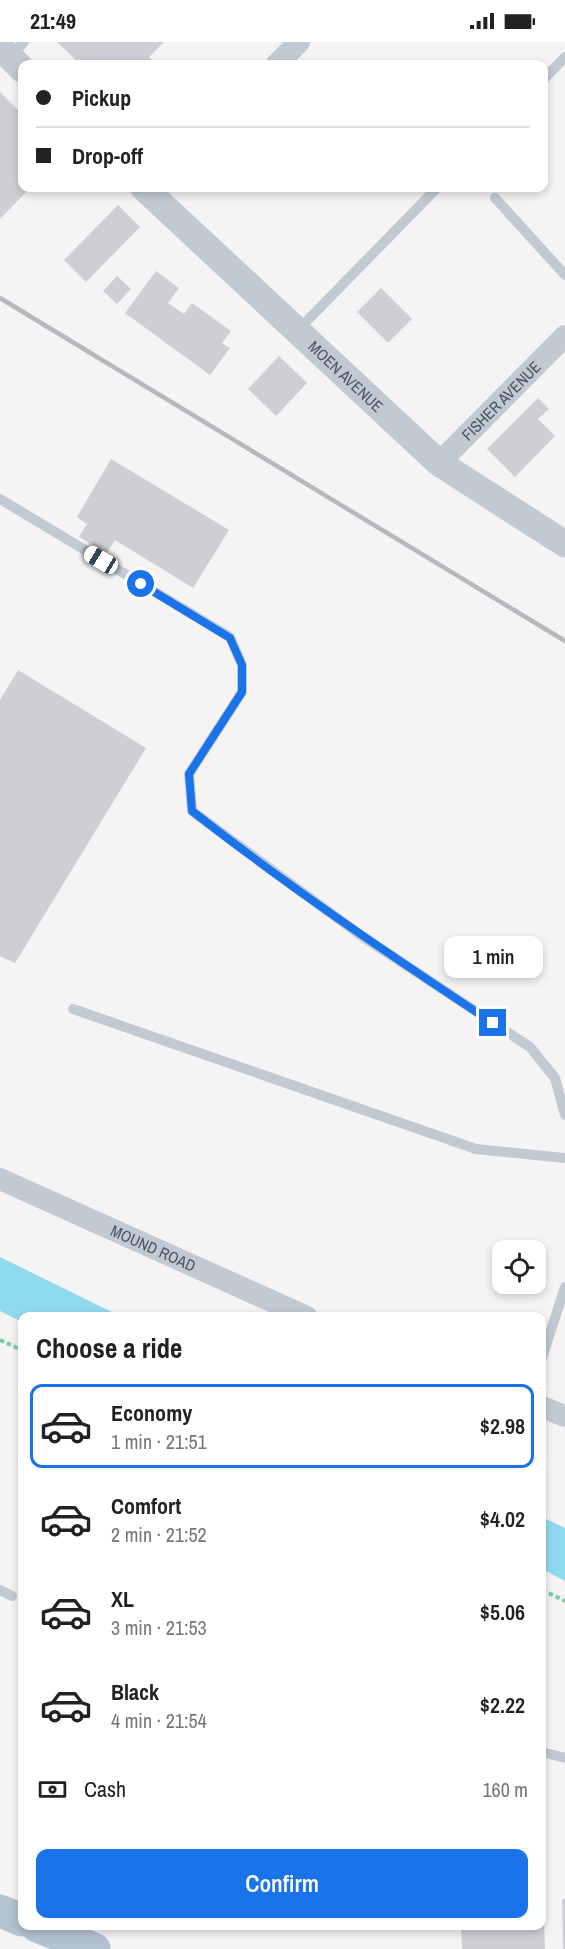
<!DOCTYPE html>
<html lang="en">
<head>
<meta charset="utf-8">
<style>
  body { margin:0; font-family:"Archivo Narrow",sans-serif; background:#f6f6f6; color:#222; height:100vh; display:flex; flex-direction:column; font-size:22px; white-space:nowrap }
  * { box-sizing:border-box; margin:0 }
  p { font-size:20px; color:#767676 }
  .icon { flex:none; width:33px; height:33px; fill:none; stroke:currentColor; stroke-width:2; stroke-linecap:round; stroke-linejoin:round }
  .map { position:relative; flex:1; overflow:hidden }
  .panel { position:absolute; left:18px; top:1270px; width:528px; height:618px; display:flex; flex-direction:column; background:#fff; border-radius:12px; box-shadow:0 3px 9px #0003 }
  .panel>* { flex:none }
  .hud { position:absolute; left:18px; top:18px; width:530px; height:132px; border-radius:12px; box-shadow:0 3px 9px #0003; display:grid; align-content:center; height:132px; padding:0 18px; background:#fff }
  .controls { position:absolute; left:492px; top:1198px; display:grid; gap:12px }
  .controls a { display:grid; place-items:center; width:54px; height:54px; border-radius:12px; background:#fff; box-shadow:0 3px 9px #0003; font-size:30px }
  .end { position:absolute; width:27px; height:27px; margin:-14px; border:8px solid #1a73e8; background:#fff; box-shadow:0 0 0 3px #fff }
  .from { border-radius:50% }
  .bubble { position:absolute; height:42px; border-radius:12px; background:#fff; box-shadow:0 3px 9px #0003; font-size:20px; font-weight:600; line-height:42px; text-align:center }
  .car { position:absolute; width:18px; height:36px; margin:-18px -9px; border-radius:8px; box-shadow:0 0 4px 2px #0007; background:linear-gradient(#fff 24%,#345 0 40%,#fff 0 76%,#345 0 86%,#fff 0) }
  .hud b { display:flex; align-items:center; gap:21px; height:57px; font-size:22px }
  .hud b+b { border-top:2px solid #e0e0e0 }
  .hud i { width:15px; height:15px; background:#222 }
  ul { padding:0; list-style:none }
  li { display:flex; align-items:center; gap:18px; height:84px; margin:0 12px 9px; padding:0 6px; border:3px solid transparent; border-radius:12px }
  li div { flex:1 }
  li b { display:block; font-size:22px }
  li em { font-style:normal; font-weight:600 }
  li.active { border-color:#1a73e8 }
  li>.icon { width:54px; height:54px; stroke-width:1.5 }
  h2 { padding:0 18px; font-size:27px; line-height:72px }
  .pay { display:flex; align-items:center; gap:15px; height:66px; padding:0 18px; font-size:22px }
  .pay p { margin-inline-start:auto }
  .primary-button { display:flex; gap:12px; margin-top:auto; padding:12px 18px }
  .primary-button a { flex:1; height:69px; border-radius:12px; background:#1a73e8; color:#fff; font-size:24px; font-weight:600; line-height:69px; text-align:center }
  .status { display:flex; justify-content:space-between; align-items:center; height:42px; padding:0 30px; background:#fff; direction:ltr }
  .status svg { height:16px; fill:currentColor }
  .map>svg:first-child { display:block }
</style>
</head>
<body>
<div class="status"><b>21:49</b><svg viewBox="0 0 49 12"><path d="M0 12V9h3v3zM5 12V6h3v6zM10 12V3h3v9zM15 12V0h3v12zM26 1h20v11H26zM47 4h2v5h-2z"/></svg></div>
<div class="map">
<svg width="565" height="1907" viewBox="0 0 565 1907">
  <rect width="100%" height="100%" fill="#f5f3f3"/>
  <!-- water -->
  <g fill="#90daee">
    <polygon points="0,1215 122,1275 22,1275 22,1280 0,1269"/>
    <polygon points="542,1475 565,1486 565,1539 542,1527"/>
  </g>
  <!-- building -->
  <g fill="#cdcfd5">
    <polygon points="57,0 164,0 149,15 156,22 80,22"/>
    <polygon points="0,50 22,72 22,146 30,146 0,177"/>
    <polygon points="118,163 140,185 86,240 64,218"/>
    <polygon points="156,229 179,246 168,261 184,272 192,261 231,289 222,301 230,306 210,333 125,271"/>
    <polygon points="117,234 131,247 117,262 103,249"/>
    <polygon points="381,246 412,277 388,301 357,270"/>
    <polygon points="279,314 307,341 276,374 248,347"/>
    <polygon points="538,356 549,367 538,377 555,394 515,435 487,407"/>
    <polygon points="111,417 229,488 193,546 115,498 107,511 79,495 87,482 77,475"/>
    <polygon points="18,628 146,706 15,921 0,914 0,658"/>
    <polygon points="562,1857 565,1857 565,1907 563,1907"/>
    <polygon points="542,1879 544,1879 545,1907 462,1907 461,1884 542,1884"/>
  </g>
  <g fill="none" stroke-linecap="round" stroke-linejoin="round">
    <!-- path -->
    <g stroke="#7ad0a6" stroke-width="4" stroke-dasharray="4.5 3" stroke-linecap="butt">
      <polyline points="0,1298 22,1308"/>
      <polyline points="542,1548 565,1559"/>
    </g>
    <!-- service -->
    <g stroke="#c1cad2" stroke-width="10">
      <polyline points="10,15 24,0"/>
      <polyline points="543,38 565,15"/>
      <polyline points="495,156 565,233"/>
      <polyline points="297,289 437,146"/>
      <polyline points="0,457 230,595 242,623 242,650 189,732 192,769 363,895 530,1005 555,1036 565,1073"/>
      <polyline points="73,967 476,1107 565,1116"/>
      <polyline points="542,1316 565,1245"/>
      <polyline points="0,1548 12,1554"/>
      <polyline points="542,1710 565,1716"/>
    </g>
    <!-- minor -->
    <g stroke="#c1cad2" stroke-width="22">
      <polyline points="277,22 299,0"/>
      <path id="s1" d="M439 421 565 294"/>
      <path id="s2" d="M0 1137 307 1275"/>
      <polyline points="542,1365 565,1374"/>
    </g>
    <!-- tertiary -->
    <g stroke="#c1cad2" stroke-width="27">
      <polyline points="0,5 22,27"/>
      <path id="s3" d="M144 146 439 421 565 502"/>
    </g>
    <!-- primary -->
    <g stroke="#b3c2d1" stroke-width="33">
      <polyline points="0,1869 22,1878"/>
      <polyline points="37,1884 94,1907"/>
    </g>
    <!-- rail -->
    <polyline stroke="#b5b8bd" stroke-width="4.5" points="0,256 565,599"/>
  </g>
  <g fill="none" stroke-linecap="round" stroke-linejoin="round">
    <!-- route -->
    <path stroke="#1a73e8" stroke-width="8" d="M141 542 230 596 242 623V650L189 732 192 769C289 845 390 913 493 981"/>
  </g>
  <g text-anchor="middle" stroke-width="6" stroke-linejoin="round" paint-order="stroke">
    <!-- street labels -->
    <g font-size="16" fill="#4a5661" stroke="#fff">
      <text dy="6" stroke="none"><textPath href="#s3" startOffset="276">MOEN AVENUE</textPath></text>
      <text dy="6" stroke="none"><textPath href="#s1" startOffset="88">FISHER AVENUE</textPath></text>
      <text dy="6" stroke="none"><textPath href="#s2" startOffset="168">MOUND ROAD</textPath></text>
    </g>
  </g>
</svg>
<div class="controls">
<a><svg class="icon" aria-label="locate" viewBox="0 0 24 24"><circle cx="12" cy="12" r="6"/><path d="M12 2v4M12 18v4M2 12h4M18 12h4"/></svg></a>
</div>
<i class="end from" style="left:141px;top:542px"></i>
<i class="end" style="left:493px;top:981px"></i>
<div class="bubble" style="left:444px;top:894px;width:99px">1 min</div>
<i class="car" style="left:101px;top:518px;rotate:301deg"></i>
<div class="hud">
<b><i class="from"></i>Pickup</b>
<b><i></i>Drop-off</b>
</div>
<section class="panel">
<h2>Choose a ride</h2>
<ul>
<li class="active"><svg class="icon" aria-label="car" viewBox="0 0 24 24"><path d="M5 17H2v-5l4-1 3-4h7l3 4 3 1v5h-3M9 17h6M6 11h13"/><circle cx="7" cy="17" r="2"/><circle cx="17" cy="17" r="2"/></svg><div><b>Economy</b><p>1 min · 21:51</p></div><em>$2.98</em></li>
<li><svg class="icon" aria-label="car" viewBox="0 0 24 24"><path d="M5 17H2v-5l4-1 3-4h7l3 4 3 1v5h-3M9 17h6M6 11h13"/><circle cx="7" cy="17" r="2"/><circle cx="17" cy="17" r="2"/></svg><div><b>Comfort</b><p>2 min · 21:52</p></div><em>$4.02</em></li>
<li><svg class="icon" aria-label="car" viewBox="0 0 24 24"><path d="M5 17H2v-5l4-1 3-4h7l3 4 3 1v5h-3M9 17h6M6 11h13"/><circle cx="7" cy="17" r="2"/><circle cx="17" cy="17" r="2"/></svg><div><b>XL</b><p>3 min · 21:53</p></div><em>$5.06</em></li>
<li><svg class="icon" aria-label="car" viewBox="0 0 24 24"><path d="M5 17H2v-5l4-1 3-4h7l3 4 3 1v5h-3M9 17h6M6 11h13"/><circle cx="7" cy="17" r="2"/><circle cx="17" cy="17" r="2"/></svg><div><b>Black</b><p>4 min · 21:54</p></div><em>$2.22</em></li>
</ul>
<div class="pay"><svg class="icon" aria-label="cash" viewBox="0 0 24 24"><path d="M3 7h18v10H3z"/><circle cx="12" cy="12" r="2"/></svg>Cash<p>160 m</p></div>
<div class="primary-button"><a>Confirm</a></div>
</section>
</div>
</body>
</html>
